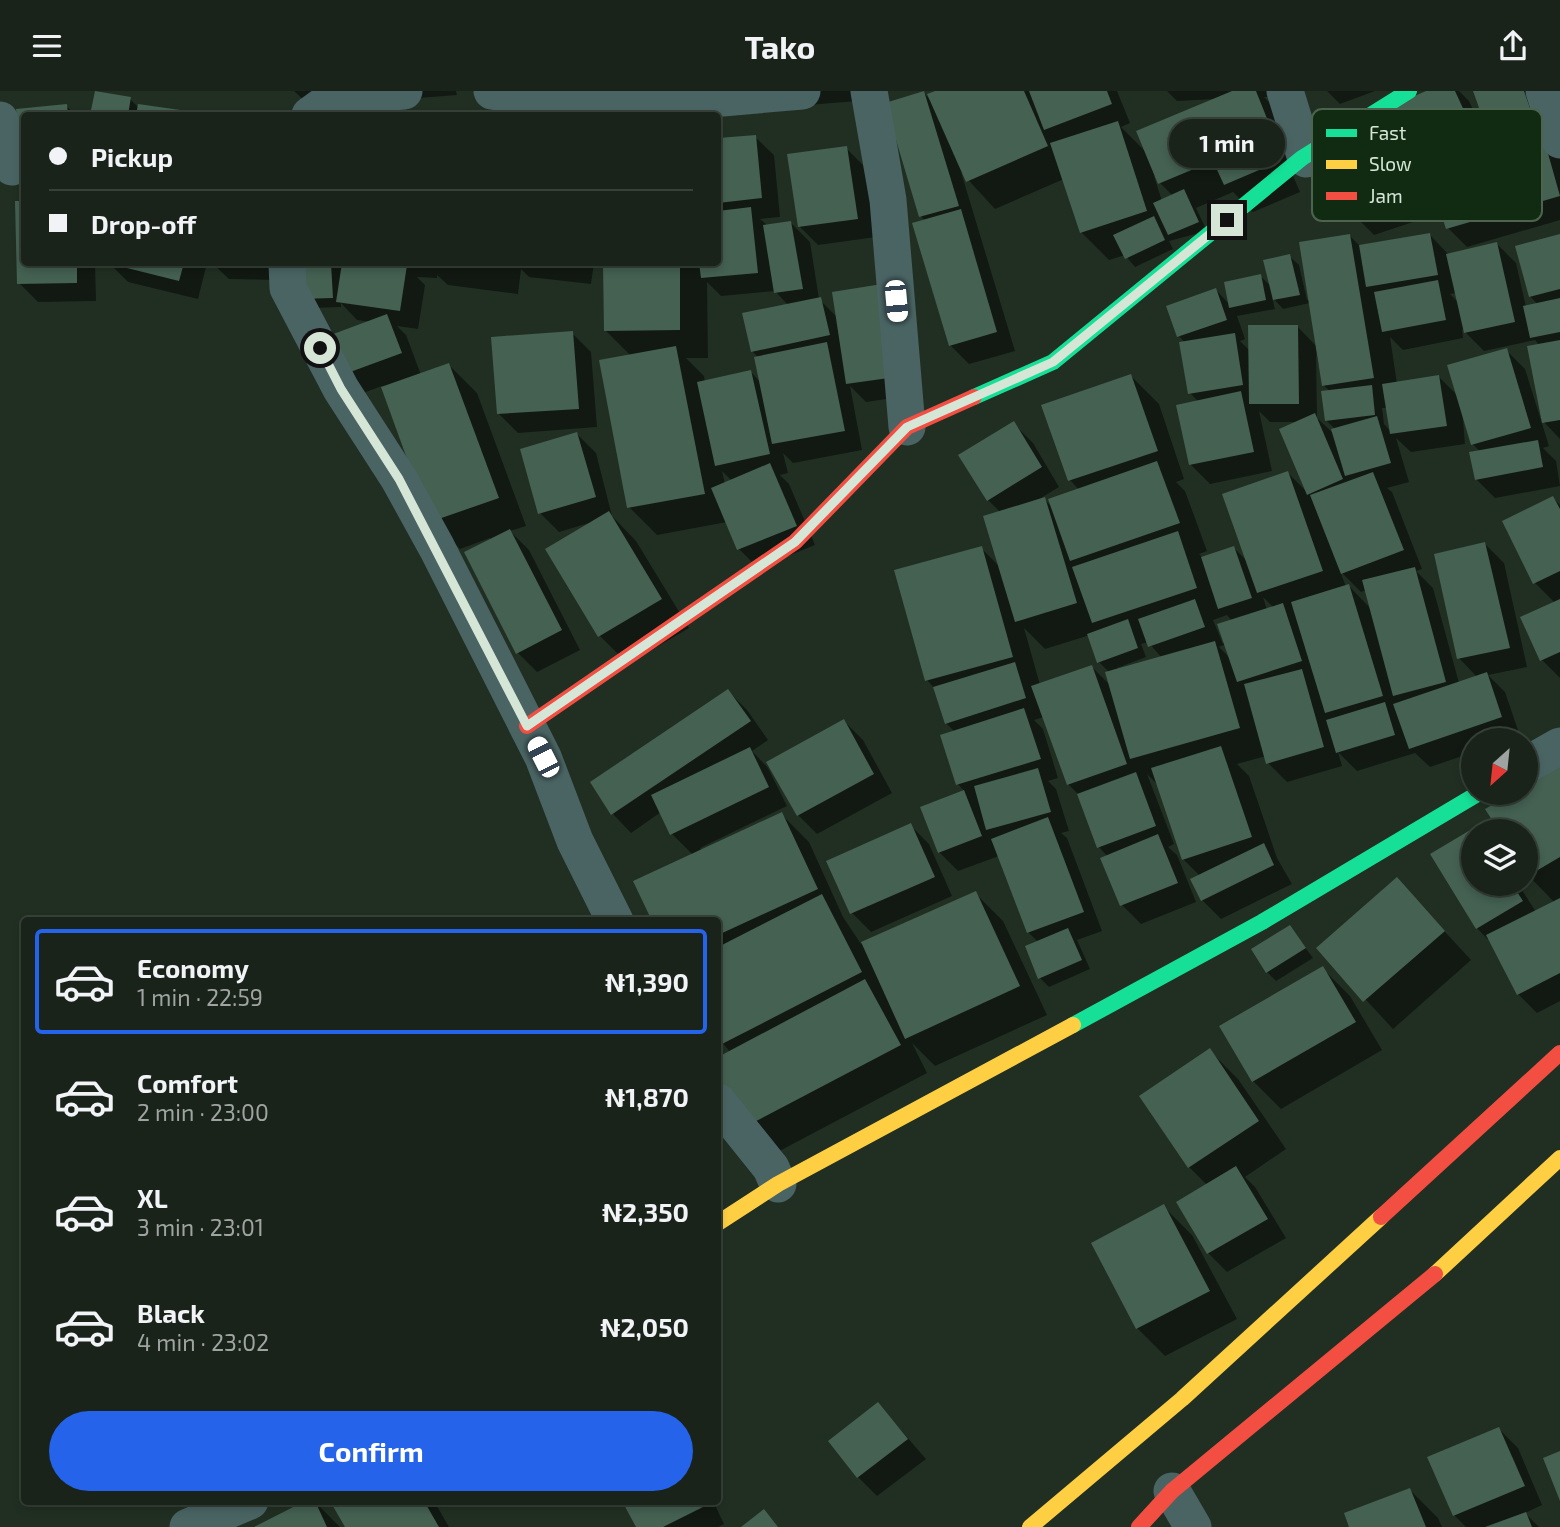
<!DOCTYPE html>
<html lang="en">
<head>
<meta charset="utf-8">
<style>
  body { margin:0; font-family:"Exo 2",sans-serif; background:#222b23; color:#f1f3f6; height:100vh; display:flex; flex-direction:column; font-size:26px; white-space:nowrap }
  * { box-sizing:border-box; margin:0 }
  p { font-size:23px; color:#9fa4a2 }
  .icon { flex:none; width:38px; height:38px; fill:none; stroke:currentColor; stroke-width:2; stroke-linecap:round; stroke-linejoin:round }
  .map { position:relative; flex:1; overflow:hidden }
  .panel { position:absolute; left:21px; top:826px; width:700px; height:588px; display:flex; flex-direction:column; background:#19231a; border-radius:7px; box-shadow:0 4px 10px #0003,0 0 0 2px #374039 }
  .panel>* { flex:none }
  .top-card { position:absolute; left:21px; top:21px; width:700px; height:154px; border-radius:7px; box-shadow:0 4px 10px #0003,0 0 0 2px #374039; display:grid; align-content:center; height:154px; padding:0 28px; background:#19231a }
  .needle { width:46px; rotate:207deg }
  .buttons { position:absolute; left:1461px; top:637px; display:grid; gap:14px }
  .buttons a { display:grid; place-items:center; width:77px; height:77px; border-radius:50%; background:#19231a; box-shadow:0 4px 10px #0003,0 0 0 2px #374039; font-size:35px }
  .end { position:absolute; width:32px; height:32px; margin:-16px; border:9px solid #d6e6d6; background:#111; box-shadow:0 0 0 4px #111 }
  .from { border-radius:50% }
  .bubble { position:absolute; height:49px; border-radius:24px; background:#19231a; box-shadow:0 4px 10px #0003,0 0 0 2px #374039; font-size:23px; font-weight:700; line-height:49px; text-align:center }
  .car { position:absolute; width:21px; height:42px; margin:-21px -10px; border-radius:9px; box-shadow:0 0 5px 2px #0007; background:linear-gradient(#fff 24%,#345 0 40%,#fff 0 76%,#345 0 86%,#fff 0) }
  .top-card b { display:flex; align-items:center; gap:24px; height:66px; font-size:26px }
  .top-card b+b { border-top:2px solid #374039 }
  .top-card i { width:18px; height:18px; background:#f1f3f6 }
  ul { padding:12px 0 0; list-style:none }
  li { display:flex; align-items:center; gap:21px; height:105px; margin:0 14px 10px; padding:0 14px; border:4px solid transparent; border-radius:7px }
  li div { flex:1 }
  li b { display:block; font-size:26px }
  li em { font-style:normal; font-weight:700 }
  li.selected { border-color:#2563eb }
  li>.icon { width:63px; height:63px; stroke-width:1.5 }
  .cta { display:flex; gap:14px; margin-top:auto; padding:14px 28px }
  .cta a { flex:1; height:80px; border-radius:42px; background:#2563eb; color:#fff; font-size:28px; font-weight:700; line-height:80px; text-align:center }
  header { display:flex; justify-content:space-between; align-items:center; height:91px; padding:0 28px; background:#19231a; font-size:32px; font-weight:700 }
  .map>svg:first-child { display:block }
</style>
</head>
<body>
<header><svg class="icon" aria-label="menu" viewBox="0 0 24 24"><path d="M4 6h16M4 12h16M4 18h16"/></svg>Tako<svg class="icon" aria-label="share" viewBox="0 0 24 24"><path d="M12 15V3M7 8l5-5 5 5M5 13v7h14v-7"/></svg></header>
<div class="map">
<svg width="1560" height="1436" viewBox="0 0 1560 1436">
  <rect width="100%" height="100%" fill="#212f22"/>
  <!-- shadow -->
  <g fill="#0007" fill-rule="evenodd">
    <polygon points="294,0 379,0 307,12"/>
    <polygon points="385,0 456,0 457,4 394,9"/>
    <polygon points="726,0 882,0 882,8 745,19"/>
    <path d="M940 0H1117L1130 32 1121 36 1146 61 1216 8 1177 10 1167 0H1273V6H1264L1280 22 1290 78 1300 101 1253 121 1233 101 1196 117 1207 140 1169 150 1173 158 1135 176 1125 164 1109 169 1081 141 1064 88 995 118 961 81 1015 260 969 273 950 254 925 130 921 125 924 2 932 11ZM1156 84 1160 92 1173 105 1162 110 1154 85Z"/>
    <polygon points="1327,0 1375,0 1340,13"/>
    <polygon points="1430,0 1459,0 1469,10 1485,45 1469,52 1473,61 1429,80 1410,61"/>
    <polygon points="1475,0 1535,0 1560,62 1560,129 1467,156 1448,137 1519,88 1512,68 1493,49"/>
    <polygon points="96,1 130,8 139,17 205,24 92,24"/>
    <polygon points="66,15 76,24 24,24 24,79 18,20"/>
    <polygon points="1391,41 1409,60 1431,125 1374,144 1355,125"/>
    <path d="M755 46 774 64 780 126 760 128 768 135 791 132 810 151 819 208 914 304 866 311 850 295 862 359 793 372 783 362 788 382 780 384 789 393 815 454 758 477 739 458 727 431 657 444 629 416 631 265 605 239V172H718V49ZM707 191 721 205 775 200 788 214 752 260 759 267 761 292 751 281 705 291 704 285 686 267H708ZM722 380 732 390 725 393Z"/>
    <polygon points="846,57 865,76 876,146 818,154 799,135"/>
    <polygon points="17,112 24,112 24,172 95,172 96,210 38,211 19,192"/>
    <path d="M1430 144 1449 164 1497 153 1516 172 1526 216 1538 214 1530 205 1560 145V348L1541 328H1543L1539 254 1535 249 1484 260 1462 238 1463 247 1403 259 1390 246 1397 293 1439 286 1459 306 1506 259 1525 278 1549 355 1543 357 1556 370 1560 395 1495 407 1476 388 1480 361 1473 353 1462 317 1465 353 1411 361 1396 347 1409 391 1387 397 1392 401 1422 478 1416 480 1433 497 1459 592 1477 586 1459 567 1485 453 1504 472 1527 576 1488 584 1505 601 1520 645 1507 649H1474V661L1430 676 1415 662 1357 680 1338 661 1342 675 1287 691 1268 672 1266 665 1237 673 1249 685 1277 767 1292 793 1221 828 1202 809 1200 785 1183 768 1158 694 1147 683 1174 753 1168 756 1177 764 1196 811 1141 833 1122 814 1108 766 1099 756 1079 704 1068 693 1044 626 1034 629 1043 638 1058 687 1048 690 1056 698 1069 740 1061 742 1067 747 1102 840 1077 849 1090 878 1049 896 1040 887 1039 852 1028 841 999 765 958 780 939 761 923 717 965 701 958 693 955 641 946 632 935 598 927 589 896 480 981 457 1000 476 1001 422 988 409 1014 333 1033 352 1059 396 1036 410 1044 408 1053 417 1079 399 1070 389 1131 285 1159 313 1184 388 1176 391 1185 400 1207 460 1199 463 1203 467 1234 457 1248 471 1288 382 1309 403 1299 331H1270L1259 320 1272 380 1210 393 1191 374 1178 315 1199 311 1190 302 1185 252 1179 245 1168 216 1216 199 1230 214 1260 185 1272 196 1289 165 1299 174 1307 209H1310L1350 145 1360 155ZM1456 202 1459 212 1450 203ZM1272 206 1283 218 1310 212 1317 256 1297 235 1250 260 1240 250 1245 248 1237 225 1275 218ZM1316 262 1323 294 1330 300 1326 329 1335 338V344L1317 327ZM1382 317H1387L1391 341 1384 333ZM1340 480 1361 501 1366 499 1371 518 1349 495 1346 496ZM1263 506 1274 517 1267 519ZM1227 524 1232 530 1223 553 1213 529ZM1024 537 1045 558 1090 544 1099 571 1110 582 1111 595 1092 576 1040 594ZM1148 551 1162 567 1118 579 1117 577 1146 566 1141 553ZM1226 553 1231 568 1219 556Z"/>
    <polygon points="109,172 207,172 198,208 128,191"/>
    <polygon points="212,172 276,172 275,189 229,188"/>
    <polygon points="301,172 594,172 591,193 529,186 521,178 518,203 448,194 437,184 437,187 417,186 425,194 418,238 397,235 406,244 421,284 449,274 477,302 526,435 510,440 529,459 580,559 537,581 518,562 490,447 460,458 432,430 382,295 363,302 344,283 371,231 357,229 341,212 341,216 312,217"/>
    <polygon points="572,242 591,261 597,336 518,342 499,323"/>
    <polygon points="577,343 596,362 612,425 636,450 689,537 628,573 600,545 547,459 589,432 559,441 540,422"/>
    <polygon points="1553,407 1560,414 1560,587 1542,569 1555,512 1535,492"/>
    <polygon points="728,600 747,619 768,649 752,660 768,677 787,715 700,757 702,760 781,723 809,751 843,826 861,853 975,802 1003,830 1047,924 935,975 912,952 927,982 770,1065 742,1037 718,991 718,968 730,961 718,946 718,830 693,764 672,743 661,721 631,742 613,723"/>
    <polygon points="844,630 863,649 892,702 817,743 798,724"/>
    <polygon points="1560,676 1560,910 1537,922 1518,903 1493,854 1477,837 1432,764 1477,737 1480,740 1474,740 1474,793 1518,793 1536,821 1555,812 1526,782 1526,740 1501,740 1488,719 1516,702 1526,702 1526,696"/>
    <polygon points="910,734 929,753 952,805 871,841 852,822 829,770"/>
    <polygon points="1397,789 1471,869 1393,938 1318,857"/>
    <polygon points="1290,836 1313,867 1276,890 1267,881"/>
    <polygon points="1322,877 1350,905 1382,959 1281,1018 1253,990"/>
    <polygon points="1210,960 1238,988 1286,1058 1245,1086 1255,1096 1286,1147 1227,1181 1208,1162 1207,1094 1189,1076"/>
    <polygon points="1164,1116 1192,1144 1237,1228 1165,1265 1137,1237"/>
    <polygon points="878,1313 926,1368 877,1405 858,1386"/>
    <polygon points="1499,1338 1518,1357 1542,1414 1525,1422 1539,1436 1466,1436 1454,1424 1430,1367"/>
    <polygon points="1410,1399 1438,1427 1442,1436 1351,1436"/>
    <polygon points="314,1410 340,1436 258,1436"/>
    <polygon points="333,1410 434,1410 449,1436 347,1436"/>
    <polygon points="624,1410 713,1410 724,1433 718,1436 638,1436"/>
  </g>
  <!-- building -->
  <g fill="#446152">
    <polygon points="95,0 131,6 128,24 90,24"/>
    <polygon points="924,0 959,115 919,126 885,12"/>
    <polygon points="935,0 1024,0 1048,55 966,91 927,3"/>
    <polygon points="1029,0 1107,0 1112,13 1044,39"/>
    <polygon points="1232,0 1256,0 1274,45 1263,49 1273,73 1224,94 1213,70 1158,93 1136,40"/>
    <polygon points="1426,0 1455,0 1467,26 1451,33 1455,42 1409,62 1389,16"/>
    <polygon points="1473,0 1524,0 1536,34 1491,50"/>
    <polygon points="67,13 68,24 24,24 23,79 16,18"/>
    <polygon points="138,13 209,23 209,24 136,24"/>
    <polygon points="1118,30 1147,120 1080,142 1050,52"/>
    <polygon points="1542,41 1560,105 1446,138 1437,110 1517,87 1506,51"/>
    <polygon points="756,44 762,107 718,112 718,47"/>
    <polygon points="847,55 858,128 798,136 787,63"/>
    <polygon points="1184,98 1199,131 1168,144 1153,112"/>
    <polygon points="15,110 24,110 24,172 77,172 77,192 17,193"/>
    <polygon points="751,116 758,182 701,187 699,172 718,172 718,120"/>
    <polygon points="961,118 997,241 949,255 912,132"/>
    <polygon points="1154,125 1165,149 1125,168 1113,144"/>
    <polygon points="791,130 803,198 774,202 763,134"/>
    <polygon points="1430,142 1438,184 1366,196 1359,154"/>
    <polygon points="1350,143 1374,287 1322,295 1299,151"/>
    <polygon points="1560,143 1560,198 1529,206 1515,155"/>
    <polygon points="1497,151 1515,231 1464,242 1446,163"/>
    <polygon points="1290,163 1300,204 1273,209 1263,169"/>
    <polygon points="107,172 184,172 179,190"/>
    <polygon points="299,172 331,172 333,207 301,208"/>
    <polygon points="342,172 407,174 400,220 336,211"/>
    <polygon points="468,172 491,172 490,176"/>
    <polygon points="556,172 573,172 573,175 556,173"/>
    <polygon points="603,172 680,172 680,239 604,240"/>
    <polygon points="1261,183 1266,209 1229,217 1224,191"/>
    <polygon points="1438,189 1446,229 1382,241 1374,201"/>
    <polygon points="882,193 896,286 846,293 832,201"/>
    <polygon points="1216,197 1227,229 1177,246 1166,215"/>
    <polygon points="821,206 830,244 751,261 742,222"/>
    <polygon points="1560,207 1560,241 1530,247 1523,215"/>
    <polygon points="387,223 402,262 342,284 328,245"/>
    <polygon points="1248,234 1298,234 1299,313 1249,313"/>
    <polygon points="573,240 579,318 497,323 491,246"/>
    <polygon points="1235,242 1243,294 1188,303 1179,251"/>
    <polygon points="1560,249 1560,329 1542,332 1527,255"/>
    <polygon points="827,251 845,340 772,353 754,266"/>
    <polygon points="676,255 705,403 627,417 599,269"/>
    <polygon points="1507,257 1531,337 1471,354 1447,274"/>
    <polygon points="449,272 499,407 430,431 381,296"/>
    <polygon points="751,279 770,363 715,375 697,291"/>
    <polygon points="1131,283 1158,360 1068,390 1041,314"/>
    <polygon points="1439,284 1447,335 1390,343 1382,293"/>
    <polygon points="1372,294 1375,324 1325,330 1321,300"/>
    <polygon points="1241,300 1254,361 1189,374 1176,314"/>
    <polygon points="1315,322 1343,388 1307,404 1279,338"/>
    <polygon points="1377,325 1391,372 1345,385 1331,338"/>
    <polygon points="1014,330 1042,376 987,410 958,364"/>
    <polygon points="577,341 596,406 538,423 520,358"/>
    <polygon points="1538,349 1543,376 1475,389 1469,361"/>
    <polygon points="1157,370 1180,432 1070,470 1048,408"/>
    <polygon points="770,372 797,435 737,459 711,397"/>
    <polygon points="1288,380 1323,480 1257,502 1222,403"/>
    <polygon points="1373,381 1404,459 1341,483 1310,404"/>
    <polygon points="1553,405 1560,418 1560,480 1533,493 1502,430"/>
    <polygon points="1045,406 1077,512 1015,531 983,425"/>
    <polygon points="609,420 662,508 598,546 545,458"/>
    <polygon points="510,438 562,539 516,563 464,461"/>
    <polygon points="1178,440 1197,497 1092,532 1072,476"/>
    <polygon points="1485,451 1510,557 1457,568 1434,463"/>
    <polygon points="982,455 1013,566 925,590 894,479"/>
    <polygon points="1234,455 1252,507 1218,518 1201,466"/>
    <polygon points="1415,476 1446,591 1393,605 1362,489"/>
    <polygon points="1349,493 1383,605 1325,622 1291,511"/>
    <polygon points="1195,508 1205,536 1148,556 1138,528"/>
    <polygon points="1560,508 1560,561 1540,570 1520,526"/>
    <polygon points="1283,512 1302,570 1237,591 1217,533"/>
    <polygon points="1128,528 1138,557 1097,572 1087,543"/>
    <polygon points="1215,550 1240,637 1130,668 1105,581"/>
    <polygon points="1015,571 1026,607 945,633 933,596"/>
    <polygon points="1092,574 1127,673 1067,694 1031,595"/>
    <polygon points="1302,578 1324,656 1266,673 1244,593"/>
    <polygon points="1487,581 1502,626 1409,658 1393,613"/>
    <polygon points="728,598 751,630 611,724 590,691"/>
    <polygon points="1385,611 1395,644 1336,662 1326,629"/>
    <polygon points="1024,617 1041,668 956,694 940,644"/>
    <polygon points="844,628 874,683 797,725 766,671"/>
    <polygon points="1221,655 1252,746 1182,769 1151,677"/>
    <polygon points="750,656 769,696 670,744 651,704"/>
    <polygon points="1560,674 1560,766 1526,786 1526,740 1499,740 1485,718 1513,702 1526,702 1526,694"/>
    <polygon points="1038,677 1051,721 986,739 974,695"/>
    <polygon points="1136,681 1156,735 1097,757 1077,703"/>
    <polygon points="964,699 982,745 938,762 920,716"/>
    <polygon points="782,721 818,798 718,844 718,830 652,830 633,790"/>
    <polygon points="1048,726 1084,821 1027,842 991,748"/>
    <polygon points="911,732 935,786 850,823 826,770"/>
    <polygon points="1477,735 1480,740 1474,740 1474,793 1512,793 1523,810 1476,838 1430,763"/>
    <polygon points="1158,743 1178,792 1120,815 1100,767"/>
    <polygon points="1264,752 1274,774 1201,810 1190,788"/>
    <polygon points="1397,786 1445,840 1363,911 1316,857"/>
    <polygon points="976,800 1020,895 905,948 861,851"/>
    <polygon points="822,803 862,881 720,954 718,856"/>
    <polygon points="1560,807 1560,882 1517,904 1486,844"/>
    <polygon points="1290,834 1306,857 1266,882 1251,858"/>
    <polygon points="1068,837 1082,869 1038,888 1025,855"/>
    <polygon points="1323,875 1356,931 1252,991 1219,935"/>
    <polygon points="865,888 901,954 741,1038 718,994 718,966"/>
    <polygon points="1210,957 1259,1030 1188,1077 1139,1005"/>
    <polygon points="1236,1075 1268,1128 1207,1163 1176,1111"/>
    <polygon points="1164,1113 1210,1200 1136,1238 1091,1152"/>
    <polygon points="878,1311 908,1348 857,1387 828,1350"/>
    <polygon points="1499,1336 1525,1395 1453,1425 1427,1366"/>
    <polygon points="1560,1360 1560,1410 1543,1367"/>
    <polygon points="1410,1397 1426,1436 1349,1436 1344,1422"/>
    <polygon points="305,1410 315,1410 327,1436 254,1436"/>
    <polygon points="330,1410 424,1410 439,1436 345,1436"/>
    <polygon points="622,1410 705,1410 707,1414 663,1436 636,1436"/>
    <polygon points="764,1418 778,1436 741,1436"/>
    <polygon points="1526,1421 1532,1436 1485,1436"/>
  </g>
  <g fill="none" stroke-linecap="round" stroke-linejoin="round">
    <!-- street -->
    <g stroke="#4a6464" stroke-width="37">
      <polyline points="492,0 597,18 802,0"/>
      <polyline points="869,0 888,109 907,336"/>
      <polyline points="1285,0 1306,68"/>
      <polyline points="1544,0 1560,49"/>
      <polyline points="310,24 335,6 404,0"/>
      <polyline points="0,29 12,76"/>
      <polyline points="287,172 288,197 341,298 399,388 437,457 543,666 575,750 615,830"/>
      <polyline points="1526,674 1560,655"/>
      <polyline points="718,1011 771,1077 778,1093"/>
      <polyline points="1172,1400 1193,1436"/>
      <polyline points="188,1436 250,1410"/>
    </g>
    <!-- fast -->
    <g stroke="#16e098" stroke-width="16">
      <polyline points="974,306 1053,271 1302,67 1409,0"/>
      <polyline points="1073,934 1262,831 1479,702"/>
    </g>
    <!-- slow -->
    <g stroke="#ffcf43" stroke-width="16">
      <polyline points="718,1132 778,1093 1073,934"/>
      <polyline points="1435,1183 1560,1067"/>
      <polyline points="1030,1436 1182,1308 1381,1126"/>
    </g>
    <!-- jam -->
    <g stroke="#f24e42" stroke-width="16">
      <polyline points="527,635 795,451 907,336 974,306"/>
      <polyline points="1381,1126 1560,962"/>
      <polyline points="1139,1436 1172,1400 1435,1183"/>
    </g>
  </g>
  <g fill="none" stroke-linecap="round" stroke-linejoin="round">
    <!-- route -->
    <polyline stroke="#d6e6d6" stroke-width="9" points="320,257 341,298 399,388 527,635 795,451 907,336 1053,271 1227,129"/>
  </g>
  <!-- legend -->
  <rect x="1312" y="18" width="230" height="112" rx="10" fill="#112b12" stroke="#4c634d" stroke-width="2"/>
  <rect x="1326" y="38" width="31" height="8" fill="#16e098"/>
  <rect x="1326" y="69" width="31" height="9" fill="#ffcf43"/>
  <rect x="1326" y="101" width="31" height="8" fill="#f24e42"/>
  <g font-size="19" fill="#d6e6d6">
    <text x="1369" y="49">Fast</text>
    <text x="1369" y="80">Slow</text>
    <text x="1369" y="112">Jam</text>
  </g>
</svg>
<div class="buttons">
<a><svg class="needle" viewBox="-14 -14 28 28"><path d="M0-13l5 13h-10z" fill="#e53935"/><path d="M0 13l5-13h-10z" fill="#9fa4a2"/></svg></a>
<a><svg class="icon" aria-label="layers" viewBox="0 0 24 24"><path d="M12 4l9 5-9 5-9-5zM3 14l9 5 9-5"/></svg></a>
</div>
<i class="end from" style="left:320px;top:257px"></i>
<i class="end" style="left:1227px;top:129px"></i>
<div class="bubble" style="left:1169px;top:28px;width:116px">1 min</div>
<i class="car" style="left:896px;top:210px;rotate:175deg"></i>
<i class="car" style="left:543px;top:666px;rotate:333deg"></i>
<div class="top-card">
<b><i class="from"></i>Pickup</b>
<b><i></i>Drop-off</b>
</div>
<section class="panel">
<ul>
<li class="selected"><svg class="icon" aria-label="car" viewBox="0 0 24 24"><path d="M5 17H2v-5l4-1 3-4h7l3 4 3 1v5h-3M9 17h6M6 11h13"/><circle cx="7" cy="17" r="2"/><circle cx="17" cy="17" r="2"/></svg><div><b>Economy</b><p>1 min · 22:59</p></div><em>₦1,390</em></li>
<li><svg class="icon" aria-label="car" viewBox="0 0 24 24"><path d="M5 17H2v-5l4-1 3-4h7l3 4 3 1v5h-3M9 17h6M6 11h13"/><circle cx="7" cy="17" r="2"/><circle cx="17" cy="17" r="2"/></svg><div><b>Comfort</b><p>2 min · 23:00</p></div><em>₦1,870</em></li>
<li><svg class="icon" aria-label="car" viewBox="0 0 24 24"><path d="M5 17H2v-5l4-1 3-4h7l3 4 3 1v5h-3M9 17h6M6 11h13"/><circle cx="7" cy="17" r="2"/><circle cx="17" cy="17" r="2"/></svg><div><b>XL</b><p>3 min · 23:01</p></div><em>₦2,350</em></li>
<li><svg class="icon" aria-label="car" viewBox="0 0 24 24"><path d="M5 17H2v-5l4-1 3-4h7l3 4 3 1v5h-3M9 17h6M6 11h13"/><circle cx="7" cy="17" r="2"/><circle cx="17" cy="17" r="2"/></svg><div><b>Black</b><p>4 min · 23:02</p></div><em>₦2,050</em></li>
</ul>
<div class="cta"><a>Confirm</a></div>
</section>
</div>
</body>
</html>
